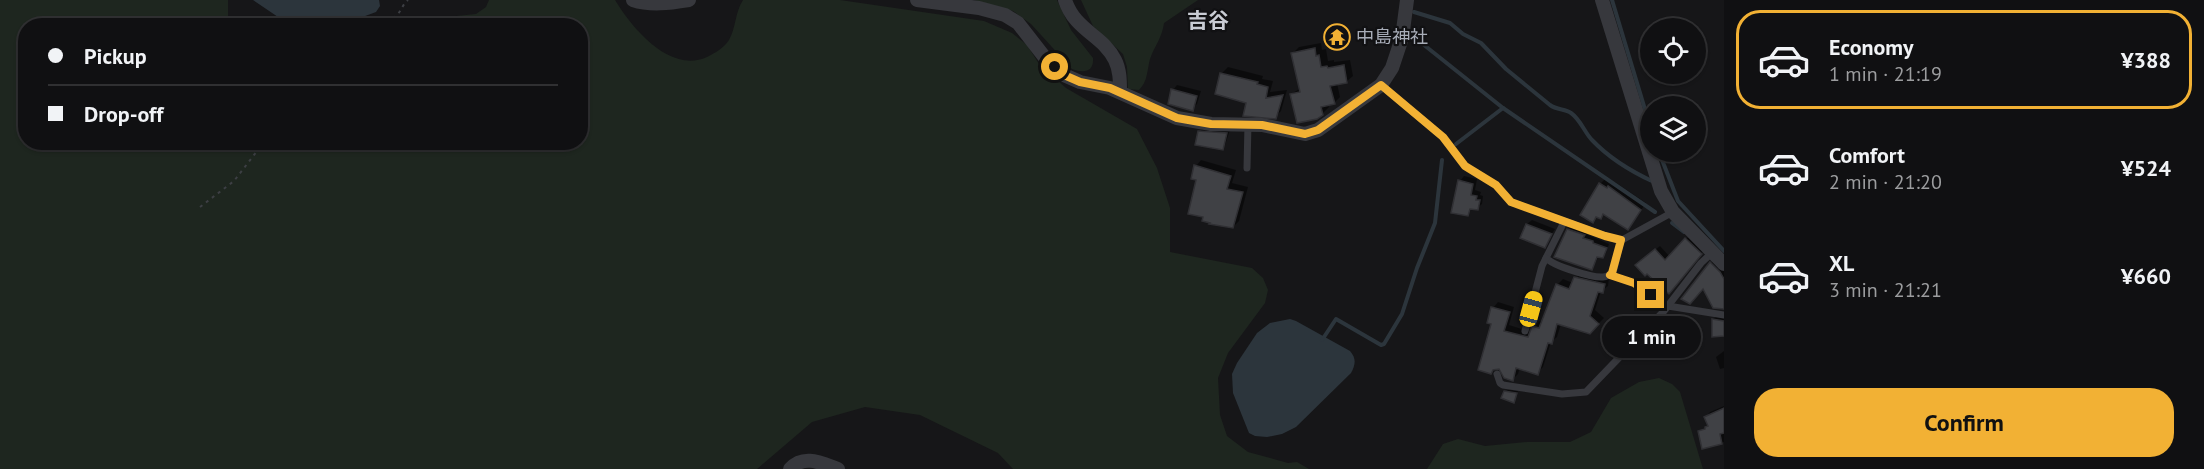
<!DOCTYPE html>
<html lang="en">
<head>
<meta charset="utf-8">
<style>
  body { margin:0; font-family:"PT Sans","Noto Sans JP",sans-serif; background:#1e1e20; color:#f1f3f6; height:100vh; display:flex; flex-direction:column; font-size:22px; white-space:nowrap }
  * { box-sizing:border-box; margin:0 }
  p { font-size:20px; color:#9c9d9f }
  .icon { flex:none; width:33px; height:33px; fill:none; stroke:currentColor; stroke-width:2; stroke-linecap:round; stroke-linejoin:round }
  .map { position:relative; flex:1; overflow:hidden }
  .details { display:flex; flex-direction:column; background:#101012; width:480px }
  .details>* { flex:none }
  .hud { position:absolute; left:18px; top:18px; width:570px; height:132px; border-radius:24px; box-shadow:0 2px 4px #0004,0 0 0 2px #303032; display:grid; align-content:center; height:132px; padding:0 30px; background:#101012 }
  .controls { position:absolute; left:1640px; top:18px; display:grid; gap:12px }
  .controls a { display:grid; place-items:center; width:66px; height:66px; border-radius:50%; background:#101012; box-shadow:0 2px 4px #0004,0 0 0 2px #303032; font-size:30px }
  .end { position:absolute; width:27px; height:27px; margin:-14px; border:8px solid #f2b134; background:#111; box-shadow:0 0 0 3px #111 }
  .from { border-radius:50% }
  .bubble { position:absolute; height:42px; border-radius:21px; background:#101012; box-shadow:0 2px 4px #0004,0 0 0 2px #303032; font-size:20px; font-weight:700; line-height:42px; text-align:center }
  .car { position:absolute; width:18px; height:36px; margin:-18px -9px; border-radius:8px; box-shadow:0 0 4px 2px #0007; background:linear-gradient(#f5c518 24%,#345 0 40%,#f5c518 0 76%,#345 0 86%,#f5c518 0) }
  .hud b { display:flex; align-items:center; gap:21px; height:57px; font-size:22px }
  .hud b+b { border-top:2px solid #303032 }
  .hud i { width:15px; height:15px; background:#f1f3f6 }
  ul { padding:10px 0 0; list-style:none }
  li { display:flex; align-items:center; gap:18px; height:99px; margin:0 12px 9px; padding:0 18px; border:3px solid transparent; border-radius:24px }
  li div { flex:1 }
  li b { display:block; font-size:22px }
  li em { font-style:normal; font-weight:700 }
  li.on { border-color:#f2b134 }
  li>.icon { width:54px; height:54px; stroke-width:1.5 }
  .button { display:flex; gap:12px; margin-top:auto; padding:12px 30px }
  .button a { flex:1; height:69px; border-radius:24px; background:#f2b134; color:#111; font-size:24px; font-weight:700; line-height:69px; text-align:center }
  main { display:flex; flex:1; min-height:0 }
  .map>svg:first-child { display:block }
</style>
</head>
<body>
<main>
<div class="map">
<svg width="1724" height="469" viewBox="0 0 1724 469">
  <rect width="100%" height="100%" fill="#161618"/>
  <!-- green -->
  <g fill="#1e261f">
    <path d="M0 0H228V16L238 25 26 26V142H580V26L386 25 406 21 476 14 486 7 489 0H615C632 28 670 74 707 57 715 53 724 48 729 40 736 28 735 12 743 0H840L984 21 1012 33 1027 45 1039 64 1066 88 1137 129 1157 168 1170 208V252L1252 268 1263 278 1268 290 1265 303 1228 353 1218 378 1220 415 1227 436 1248 452 1288 463 1297 462 1309 469H1013L998 453 920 415 865 407 812 422 757 469H0Z"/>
    <path d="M974 0H1057L1071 30 1093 58C1094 73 1083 73 1072 69L1031 24 1013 11Z"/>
    <path d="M1081 0H1198L1164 23C1162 38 1155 45 1150 59 1147 70 1148 81 1139 90L1128 89 1127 67 1123 54 1093 26Z"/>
    <polygon points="1659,378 1672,384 1680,392 1703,469 1427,469 1443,444 1458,439 1485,446 1527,442 1570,442 1591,432 1611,398 1639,382"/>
  </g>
  <!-- water -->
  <g fill="#2c353c">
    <polygon points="253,0 379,0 380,6 376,12 341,25 287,26 281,19"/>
    <path d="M1290 319 1296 321 1350 351C1356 358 1356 364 1351 373L1296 427 1282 434 1267 437 1255 436 1249 433 1233 393 1232 374 1237 363 1257 333 1270 323Z"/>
  </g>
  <!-- shadow -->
  <g fill="#0007">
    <polygon points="1321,43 1322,50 1326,49 1328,61 1334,60 1334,62 1350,60 1353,76 1346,82 1337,83 1340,97 1334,103 1328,104 1329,107 1322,114 1291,94 1301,88 1293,53 1299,47"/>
    <polygon points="1228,67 1263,76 1262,79 1273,81 1270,92 1287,90 1281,111 1275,117 1248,102 1222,73"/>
    <polygon points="1177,85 1201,91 1197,104 1192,109 1173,90"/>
    <polygon points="1204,127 1230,130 1225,145 1221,149 1200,132"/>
    <polygon points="1201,160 1236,170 1232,183 1248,187 1239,221 1233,227 1198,179 1196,166"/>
    <polygon points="1464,176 1477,179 1475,190 1481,192 1480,195 1483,196 1482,204 1477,208 1473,208 1467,215 1460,181"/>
    <polygon points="1606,178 1614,183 1615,182 1646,203 1628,229 1604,213 1600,217 1598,216 1592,221 1600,184"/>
    <polygon points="1532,220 1555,229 1544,246 1522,237 1527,224"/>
    <polygon points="1572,226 1587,231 1586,234 1609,244 1606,253 1602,257 1599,256 1592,269 1568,230"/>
    <polygon points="1690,235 1705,249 1673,288 1641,261 1660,246 1670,257"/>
    <polygon points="1715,260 1724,268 1724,309 1711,263"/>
    <polygon points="1581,272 1609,278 1608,286 1601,291 1595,310 1604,318 1595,327 1561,324 1557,337 1551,342 1543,367 1537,373 1520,367 1518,374 1513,379 1499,367 1491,373 1493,308 1498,302 1514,307 1509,325 1532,332 1539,321 1543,322 1557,285 1563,279 1573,283"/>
    <polygon points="1717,316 1724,317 1724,335 1713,319"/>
    <polygon points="1724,351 1724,368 1720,369 1716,357"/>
    <polygon points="1508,390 1518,391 1514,402 1505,392"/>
    <polygon points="1724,406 1724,442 1703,447 1700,431 1709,425 1706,417 1710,412"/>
  </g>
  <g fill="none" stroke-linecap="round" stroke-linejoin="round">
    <!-- stream -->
    <g stroke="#2c353c" stroke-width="4">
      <polyline points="1612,0 1650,126"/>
      <path d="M1414 12 1450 23 1463 34 1481 43 1506 69 1550 105C1557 110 1565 109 1571 113 1581 120 1584 132 1592 140 1610 159 1630 171 1654 182"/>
      <polyline points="1409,33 1503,108 1655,212"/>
      <polyline points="1456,144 1503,108"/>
      <polyline points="1659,152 1678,201 1724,251"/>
      <polyline points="1672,223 1684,232"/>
      <polyline points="1322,340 1336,319 1381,345 1384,344 1402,314 1417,268 1435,223 1442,160"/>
    </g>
  </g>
  <!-- building -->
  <g fill="#404145" stroke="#303034" stroke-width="1.5">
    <polygon points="1315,48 1316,56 1319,55 1321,67 1327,66 1328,68 1344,65 1347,83 1330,86 1335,104 1321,107 1323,115 1317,119 1297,123 1290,94 1300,92 1291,53"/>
    <polygon points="1220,73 1258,82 1257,84 1268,87 1266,98 1283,95 1276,119 1243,116 1246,103 1215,94"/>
    <polygon points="1171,89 1197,96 1193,111 1168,104"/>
    <polygon points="1198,131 1227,133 1223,150 1195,145"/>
    <polygon points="1194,165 1231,176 1227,189 1243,192 1233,228 1209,224 1210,223 1202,221 1203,217 1188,214 1196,180 1191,179"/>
    <polygon points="1458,180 1473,184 1471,195 1477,196 1476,200 1480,200 1478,210 1470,209 1468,216 1451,213"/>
    <polygon points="1599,183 1607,188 1608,186 1641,210 1628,230 1603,214 1601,219 1596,217 1593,223 1580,215"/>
    <polygon points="1526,224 1552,234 1545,248 1520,238"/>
    <polygon points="1567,229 1585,235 1583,238 1593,241 1593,243 1607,248 1603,258 1597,257 1592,270 1554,257"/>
    <polygon points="1685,238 1702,254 1669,294 1647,274 1645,276 1635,265 1655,249 1665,260"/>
    <polygon points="1710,262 1720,272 1724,279 1724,309 1713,308 1703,289 1690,304 1681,299"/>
    <polygon points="1574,277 1605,284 1603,293 1598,292 1590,316 1599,324 1590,334 1557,324 1552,344 1548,343 1538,375 1516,368 1513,381 1504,378 1499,369 1493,370 1491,374 1478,370 1491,324 1487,323 1491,307 1510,312 1504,331 1528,337 1532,326 1539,328 1556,284 1569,289"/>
    <polygon points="1712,319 1724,321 1724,336 1712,337"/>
    <polygon points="1504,391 1517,393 1514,403 1501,398"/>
    <polygon points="1724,408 1724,433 1720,434 1722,444 1702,449 1698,431 1705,429 1705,427 1708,426 1704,417"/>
  </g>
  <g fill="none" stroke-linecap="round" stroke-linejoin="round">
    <!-- path -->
    <g stroke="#3d3f44" stroke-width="2" stroke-dasharray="3 4.5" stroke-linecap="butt">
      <path d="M364 26C373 22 390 23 397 15 402 10 402 5 408 0"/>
      <polyline points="200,207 234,181 264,142"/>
    </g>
    <!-- lane -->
    <g stroke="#37383d" stroke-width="7">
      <polyline points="1381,85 1443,137 1465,166 1496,185 1511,202 1617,240 1622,240 1673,212"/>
      <polyline points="1247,168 1248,124"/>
      <path d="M1564 222 1546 258C1554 266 1592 278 1603 277 1607 277 1609 275 1613 273L1621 240"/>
      <polyline points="1610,275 1634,283 1668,306 1724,315"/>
      <polyline points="1525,331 1542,266 1546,258"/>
      <polyline points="1497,374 1500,383 1503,385 1562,394 1586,392 1664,311 1701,263 1713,252"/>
    </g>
    <!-- street -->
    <g stroke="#37383d" stroke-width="14">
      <path d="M633 0C651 6 670 3 689 0"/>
      <polyline points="917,0 979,8 1005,15 1018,23 1046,59 1064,75 1080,82 1110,88 1177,118 1211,124 1262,125 1305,134 1318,130 1381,85 1392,68 1402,38 1407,0"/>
      <path d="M1065 0C1075 31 1103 35 1115 60 1120 70 1120 81 1120 92"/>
      <polyline points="1602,0 1661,191 1673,212 1724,264"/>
      <path d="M790 469C804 454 821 463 838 469"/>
    </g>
  </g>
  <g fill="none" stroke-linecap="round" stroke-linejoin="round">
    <!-- route -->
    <polyline stroke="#f2b134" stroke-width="8" points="1055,67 1064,75 1080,82 1110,88 1177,118 1211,124 1262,125 1305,134 1318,130 1381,85 1443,137 1465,166 1496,185 1511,202 1605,236 1621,240 1612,273 1610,275 1634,283 1651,295"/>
  </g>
  <!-- icons -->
  <defs>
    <g id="temple-ring" transform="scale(1.35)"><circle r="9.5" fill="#111113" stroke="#f2b134" stroke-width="1.5"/><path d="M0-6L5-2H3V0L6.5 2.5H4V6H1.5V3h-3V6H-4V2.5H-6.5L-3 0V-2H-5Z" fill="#f2b134"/></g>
  </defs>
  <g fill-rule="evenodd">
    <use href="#temple-ring" x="1337" y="37"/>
  </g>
  <g text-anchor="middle" stroke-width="4.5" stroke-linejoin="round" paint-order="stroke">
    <!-- poi labels -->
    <g font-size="18" fill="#a8adb8" stroke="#111113" text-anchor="start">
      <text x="1356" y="43">中島神社</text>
    </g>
    <!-- quarter labels -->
    <g font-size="21" font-weight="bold" fill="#c9ccd4" stroke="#111113">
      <text x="1208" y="28">吉谷</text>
    </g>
  </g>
</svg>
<div class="controls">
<a><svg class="icon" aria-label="locate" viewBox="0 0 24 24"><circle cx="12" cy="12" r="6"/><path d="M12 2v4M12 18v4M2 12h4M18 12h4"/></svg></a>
<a><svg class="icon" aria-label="layers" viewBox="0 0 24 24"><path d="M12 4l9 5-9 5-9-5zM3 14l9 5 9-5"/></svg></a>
</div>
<i class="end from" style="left:1055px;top:67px"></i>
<i class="end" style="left:1651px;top:295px"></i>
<div class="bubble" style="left:1602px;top:316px;width:99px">1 min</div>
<i class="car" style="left:1531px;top:309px;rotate:15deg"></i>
<div class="hud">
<b><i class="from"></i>Pickup</b>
<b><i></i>Drop-off</b>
</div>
</div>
<section class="details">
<ul>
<li class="on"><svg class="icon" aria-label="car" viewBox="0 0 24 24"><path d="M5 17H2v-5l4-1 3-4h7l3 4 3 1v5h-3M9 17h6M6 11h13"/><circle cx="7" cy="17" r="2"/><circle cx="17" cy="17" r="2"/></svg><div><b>Economy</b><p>1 min · 21:19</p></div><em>¥388</em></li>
<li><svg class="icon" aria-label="car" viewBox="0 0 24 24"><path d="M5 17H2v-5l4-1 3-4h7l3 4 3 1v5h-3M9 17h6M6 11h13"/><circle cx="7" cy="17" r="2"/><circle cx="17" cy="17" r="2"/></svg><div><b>Comfort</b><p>2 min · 21:20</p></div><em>¥524</em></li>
<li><svg class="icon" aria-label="car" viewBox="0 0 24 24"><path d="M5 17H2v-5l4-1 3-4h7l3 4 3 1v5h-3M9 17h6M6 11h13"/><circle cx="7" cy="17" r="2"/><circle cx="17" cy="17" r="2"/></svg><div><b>XL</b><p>3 min · 21:21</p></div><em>¥660</em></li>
</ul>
<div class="button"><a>Confirm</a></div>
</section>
</main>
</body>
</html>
